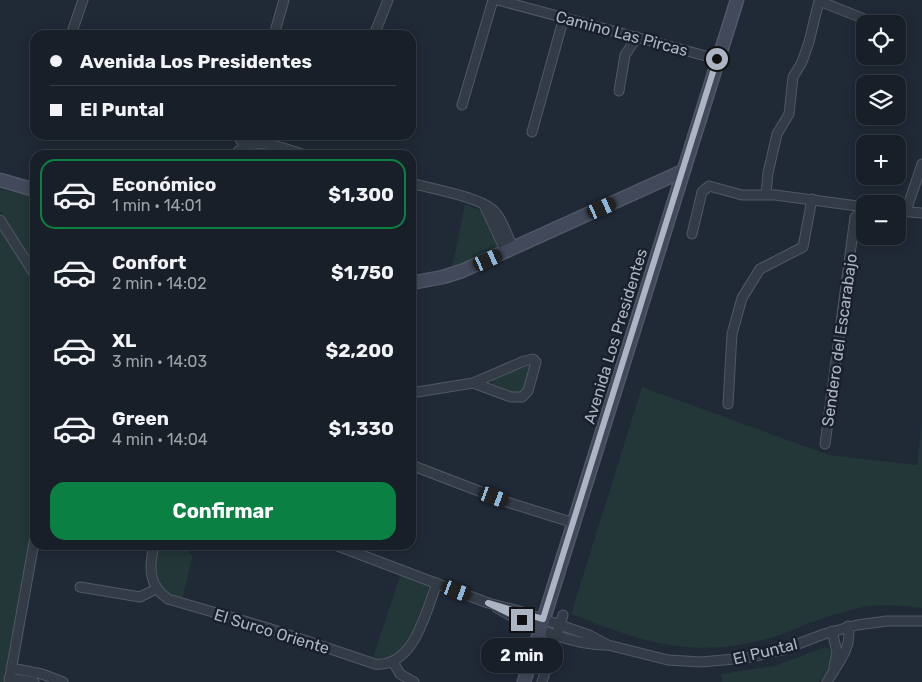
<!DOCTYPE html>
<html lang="es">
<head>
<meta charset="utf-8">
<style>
  body { margin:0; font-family:Rubik,sans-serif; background:#252c34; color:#f1f3f6; height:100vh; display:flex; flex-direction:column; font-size:19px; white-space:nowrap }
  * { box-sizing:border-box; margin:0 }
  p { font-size:16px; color:#9fa2a8 }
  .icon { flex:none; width:28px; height:28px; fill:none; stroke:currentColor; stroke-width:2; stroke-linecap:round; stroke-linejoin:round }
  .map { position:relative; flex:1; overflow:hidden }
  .panel { position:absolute; left:30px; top:150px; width:386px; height:400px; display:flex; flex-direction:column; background:#181f28; border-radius:15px; box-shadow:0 2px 12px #0003,0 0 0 1px #363d45 }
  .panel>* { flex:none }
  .guide { position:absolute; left:30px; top:30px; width:386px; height:110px; border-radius:15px; box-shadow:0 2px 12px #0003,0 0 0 1px #363d45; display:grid; align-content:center; height:110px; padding:0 20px; background:#181f28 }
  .fabs { position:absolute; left:856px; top:15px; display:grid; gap:10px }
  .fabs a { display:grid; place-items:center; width:50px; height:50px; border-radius:10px; background:#181f28; box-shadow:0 2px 12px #0003,0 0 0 1px #363d45; font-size:25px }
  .end { position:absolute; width:22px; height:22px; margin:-11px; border:6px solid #adb5c4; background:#111; box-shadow:0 0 0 2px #111 }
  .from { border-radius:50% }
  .bubble { position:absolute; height:35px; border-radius:15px; background:#181f28; box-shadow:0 2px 12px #0003,0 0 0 1px #363d45; font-size:16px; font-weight:700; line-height:35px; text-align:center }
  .car { position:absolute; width:15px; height:30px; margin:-15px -8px; border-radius:6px; box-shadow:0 0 4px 1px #0007; background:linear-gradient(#222 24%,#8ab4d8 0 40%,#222 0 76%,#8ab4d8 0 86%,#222 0) }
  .guide b { display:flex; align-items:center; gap:18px; height:48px; font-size:19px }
  .guide b+b { border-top:1px solid #363d45 }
  .guide i { width:12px; height:12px; background:#f1f3f6 }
  ul { padding:9px 0 0; list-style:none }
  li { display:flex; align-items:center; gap:15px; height:70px; margin:0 10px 8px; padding:0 10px; border:2px solid transparent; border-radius:15px }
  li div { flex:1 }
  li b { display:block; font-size:19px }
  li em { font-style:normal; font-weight:700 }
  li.current { border-color:#0b8043 }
  li>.icon { width:45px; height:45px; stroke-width:1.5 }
  .primary-button { display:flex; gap:10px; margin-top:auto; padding:10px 20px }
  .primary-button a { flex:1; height:58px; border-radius:15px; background:#0b8043; color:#fff; font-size:20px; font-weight:700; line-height:58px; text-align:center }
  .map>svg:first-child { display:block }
</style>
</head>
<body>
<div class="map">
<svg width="922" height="682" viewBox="0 0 922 682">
  <rect width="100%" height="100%" fill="#202936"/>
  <!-- green -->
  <g fill="#233638">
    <polygon points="0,189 35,197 35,268 0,211"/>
    <polygon points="465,204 482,211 500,244 497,249 452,268"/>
    <polygon points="0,228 35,285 35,513 3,682 0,682"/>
    <polygon points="529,364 531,367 521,393 513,394 492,384 492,379 516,367"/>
    <path d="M642 387 829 455 917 465 922 422V608C906 606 888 604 872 606 853 608 829 616 810 623 797 628 784 634 771 638 692 660 643 642 571 614Z"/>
    <path d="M158 545H191L189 554 193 555 182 600C152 590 153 573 158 545Z"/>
    <path d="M401 573 428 584V592C418 616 408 668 373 657Z"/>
    <polygon points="826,647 834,652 829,668 819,682 722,682 721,674 774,666"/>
  </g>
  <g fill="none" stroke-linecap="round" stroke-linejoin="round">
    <!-- street casing -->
    <g stroke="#515865" stroke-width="11">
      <g id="street">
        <polyline points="498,0 717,59"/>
        <polyline points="73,29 83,0"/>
        <polyline points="274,35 284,0"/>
        <polyline points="374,35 388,0"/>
        <polyline points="619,91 625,55 637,37"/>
        <polyline points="462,105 493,0"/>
        <polyline points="532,132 564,17"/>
        <polyline points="237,135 245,146"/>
        <path d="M234 155C253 133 283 149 306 155"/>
        <path d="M411 183C431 189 484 197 496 213 504 223 508 237 513 249"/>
        <polyline points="766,194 768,173 777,134 789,114 793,77 802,62 809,42 819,1 877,24"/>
        <polyline points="484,205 506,252"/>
        <polyline points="898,211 922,213"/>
        <polyline points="906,211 922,164"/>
        <polyline points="0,220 35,275"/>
        <polyline points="692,234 702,192 709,186 742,195 775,195 865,207"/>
        <polyline points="411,393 473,383 524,361 533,359 536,362 528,391 522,397 511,397 473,383"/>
        <polyline points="728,404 732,334 742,298 760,269 803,247 812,199"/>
        <polyline points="825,444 855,217 865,210"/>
        <polyline points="411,465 510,503 574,523"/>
        <path d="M154 545C149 567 148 585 168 599L268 628 375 664C414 668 426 611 437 583"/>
        <polyline points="335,545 488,603 519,611 589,635 608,645 668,660 701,662 746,658 782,650 824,634 857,625 887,621 922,621"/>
        <polyline points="80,587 140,597 156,589"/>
        <path d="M497 608C528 626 571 645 607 645"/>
        <polyline points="832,631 837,652 834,667"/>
        <polyline points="393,662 400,674 414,682"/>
        <polyline points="11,668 42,674 63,682"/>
        <polyline points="9,678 34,682"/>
        <polyline points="9,682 35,537"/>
        <polyline points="542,682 563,615"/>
        <path d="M827 682C837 664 853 648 848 626"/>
      </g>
    </g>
    <!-- secondary casing -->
    <g stroke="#515865" stroke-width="15">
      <g id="secondary">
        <polyline points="0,180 35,190"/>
        <polyline points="411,283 443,277 462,271 683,171"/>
        <polyline points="524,682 737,0"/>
      </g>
    </g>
    <!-- street -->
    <use href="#street" stroke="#333b47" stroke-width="9"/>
    <!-- secondary -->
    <use href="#secondary" stroke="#41495a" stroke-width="12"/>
  </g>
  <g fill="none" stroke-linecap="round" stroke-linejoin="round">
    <!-- route -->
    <polyline stroke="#adb5c4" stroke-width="6" points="522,620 488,603 543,619 717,59"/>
  </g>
  <g text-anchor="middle" stroke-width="5" stroke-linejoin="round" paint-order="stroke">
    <!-- street labels -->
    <g font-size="16" fill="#adb5c4" stroke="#19202b">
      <text transform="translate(622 33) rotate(15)" y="6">Camino Las Pircas</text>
      <text transform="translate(615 336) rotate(-73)" y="6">Avenida Los Presidentes</text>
      <text transform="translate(839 340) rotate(-82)" y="6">Sendero del Escarabajo</text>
      <text transform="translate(272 631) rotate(17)" y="6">El Surco Oriente</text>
      <text transform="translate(765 651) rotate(-14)" y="6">El Puntal</text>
    </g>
  </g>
</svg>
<div class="fabs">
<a><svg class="icon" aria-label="locate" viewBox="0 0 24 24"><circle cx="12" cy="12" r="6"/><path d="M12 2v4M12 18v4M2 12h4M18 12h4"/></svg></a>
<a><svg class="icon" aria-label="layers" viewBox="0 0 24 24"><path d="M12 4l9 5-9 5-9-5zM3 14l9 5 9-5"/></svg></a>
<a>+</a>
<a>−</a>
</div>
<i class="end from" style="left:717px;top:59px"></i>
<i class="end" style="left:522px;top:620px"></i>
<div class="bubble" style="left:481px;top:638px;width:82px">2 min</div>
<i class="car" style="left:602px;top:208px;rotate:66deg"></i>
<i class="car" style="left:488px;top:260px;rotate:66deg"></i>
<i class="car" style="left:494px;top:497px;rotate:110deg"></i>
<i class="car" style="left:457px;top:591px;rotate:111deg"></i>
<div class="guide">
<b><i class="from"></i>Avenida Los Presidentes</b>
<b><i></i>El Puntal</b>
</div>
<section class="panel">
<ul>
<li class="current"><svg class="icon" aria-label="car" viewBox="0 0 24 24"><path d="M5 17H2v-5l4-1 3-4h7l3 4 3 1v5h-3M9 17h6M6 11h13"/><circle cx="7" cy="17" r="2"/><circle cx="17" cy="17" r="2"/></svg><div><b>Económico</b><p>1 min · 14:01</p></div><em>$1,300</em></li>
<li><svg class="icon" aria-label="car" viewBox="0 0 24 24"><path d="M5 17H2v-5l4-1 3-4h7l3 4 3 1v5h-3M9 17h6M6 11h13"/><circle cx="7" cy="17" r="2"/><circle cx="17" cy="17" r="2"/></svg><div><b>Confort</b><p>2 min · 14:02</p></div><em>$1,750</em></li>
<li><svg class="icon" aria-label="car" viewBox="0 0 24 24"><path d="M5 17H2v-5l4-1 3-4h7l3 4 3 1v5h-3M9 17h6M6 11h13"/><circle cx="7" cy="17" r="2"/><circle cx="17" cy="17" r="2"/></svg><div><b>XL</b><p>3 min · 14:03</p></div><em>$2,200</em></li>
<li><svg class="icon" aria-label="car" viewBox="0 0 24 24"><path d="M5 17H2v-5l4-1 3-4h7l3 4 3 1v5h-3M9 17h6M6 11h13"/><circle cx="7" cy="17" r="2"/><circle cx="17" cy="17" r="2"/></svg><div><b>Green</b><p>4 min · 14:04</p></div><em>$1,330</em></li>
</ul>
<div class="primary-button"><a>Confirmar</a></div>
</section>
</div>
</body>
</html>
